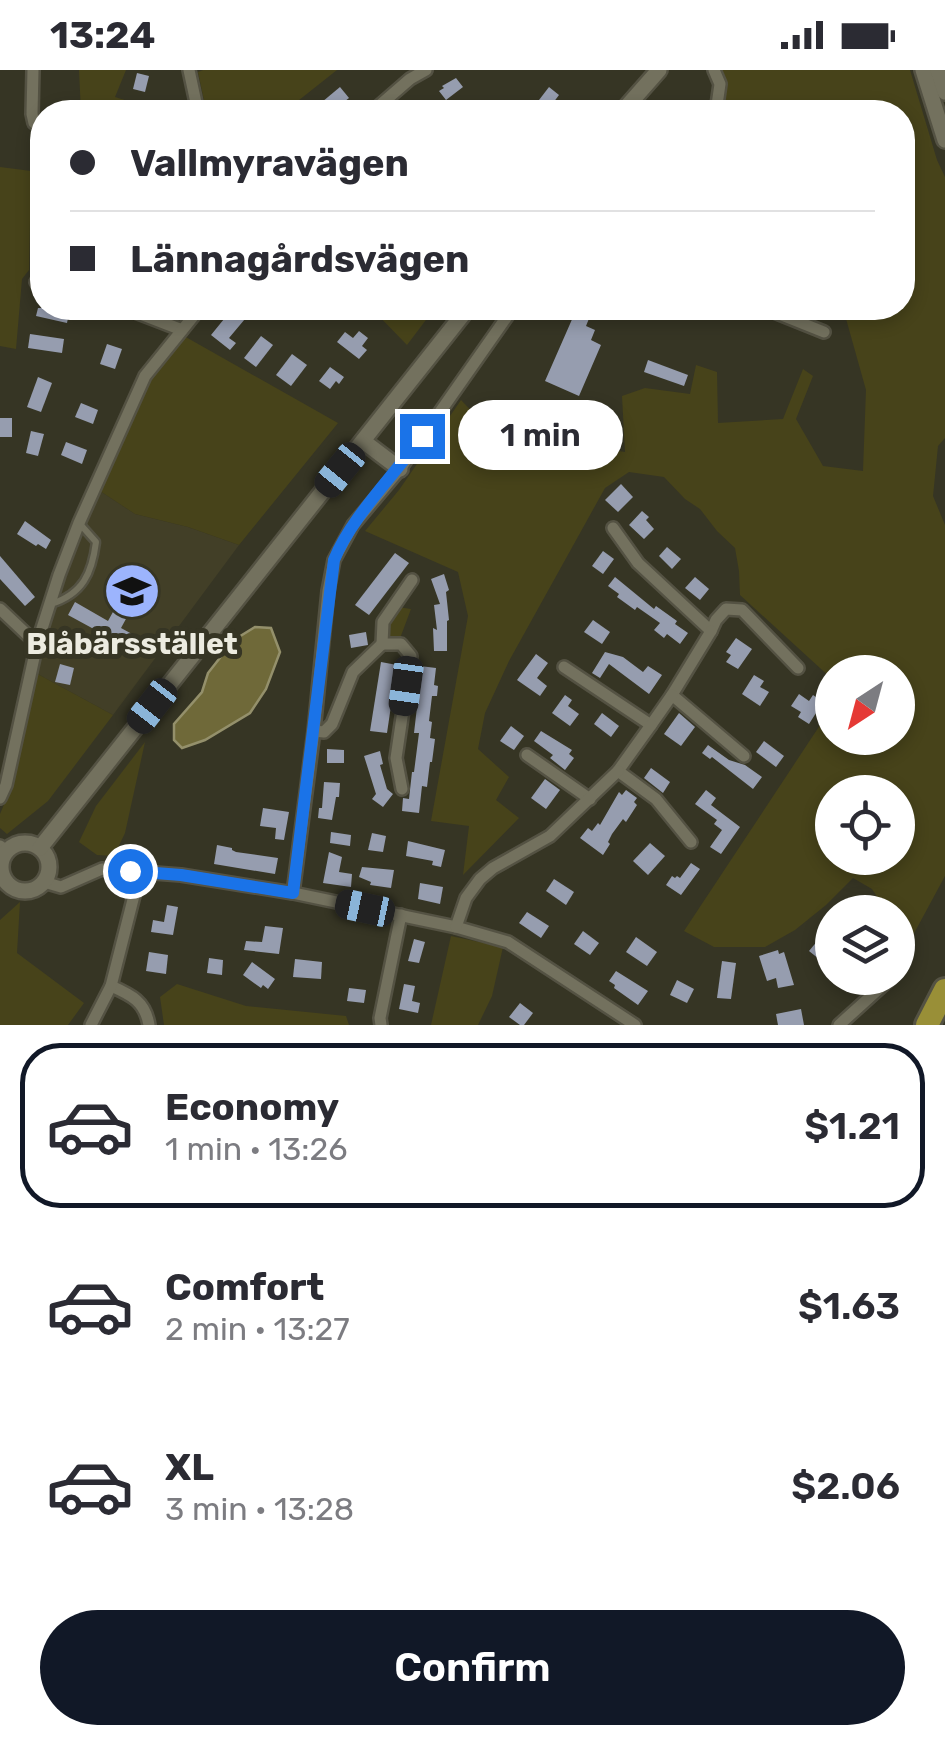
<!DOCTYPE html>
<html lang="en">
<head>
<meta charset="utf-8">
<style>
  body { margin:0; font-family:Rubik,sans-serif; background:#f2f2f3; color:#2b2b33; height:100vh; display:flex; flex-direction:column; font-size:38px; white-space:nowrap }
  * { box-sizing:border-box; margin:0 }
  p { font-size:32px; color:#7c7c81 }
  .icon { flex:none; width:55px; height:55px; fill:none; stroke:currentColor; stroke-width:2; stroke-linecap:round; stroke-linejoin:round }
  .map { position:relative; height:955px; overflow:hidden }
  .sheet { display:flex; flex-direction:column; background:#fff; flex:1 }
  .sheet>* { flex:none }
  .hud { position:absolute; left:30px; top:30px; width:885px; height:220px; border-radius:40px; box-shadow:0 5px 15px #0003; display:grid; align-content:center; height:220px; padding:0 40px; background:#fff }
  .needle { width:65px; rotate:216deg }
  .fabs { position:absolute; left:815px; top:585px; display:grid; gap:20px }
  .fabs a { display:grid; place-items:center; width:100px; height:100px; border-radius:50%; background:#fff; box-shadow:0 5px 15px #0003; font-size:50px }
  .end { position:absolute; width:45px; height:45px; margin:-22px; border:12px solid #1a73e8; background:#fff; box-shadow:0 0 0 5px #fff }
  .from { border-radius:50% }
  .bubble { position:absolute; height:70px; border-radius:35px; background:#fff; box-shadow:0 5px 15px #0003; font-size:32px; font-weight:600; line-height:70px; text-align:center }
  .car { position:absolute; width:30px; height:60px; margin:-30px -15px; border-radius:12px; box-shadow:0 0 8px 2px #0007; background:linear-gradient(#222 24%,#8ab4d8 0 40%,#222 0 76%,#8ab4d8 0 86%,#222 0) }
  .hud b { display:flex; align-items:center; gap:35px; height:95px; font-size:38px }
  .hud b+b { border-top:2px solid #e1e1e2 }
  .hud i { width:25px; height:25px; background:#2b2b33 }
  ul { padding:18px 0 0; list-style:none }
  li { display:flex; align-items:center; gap:30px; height:165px; margin:0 20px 15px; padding:0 20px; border:5px solid transparent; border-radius:40px }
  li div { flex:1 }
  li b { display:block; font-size:38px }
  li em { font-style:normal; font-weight:600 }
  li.on { border-color:#111827 }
  li>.icon { width:90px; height:90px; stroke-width:1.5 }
  .primary-button { display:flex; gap:20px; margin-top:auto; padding:20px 40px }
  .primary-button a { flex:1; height:115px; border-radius:60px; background:#111827; color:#fff; font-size:40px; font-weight:600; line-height:115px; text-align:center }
  .status { display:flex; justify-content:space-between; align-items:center; height:70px; padding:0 50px; background:#fff; direction:ltr }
  .status svg { height:28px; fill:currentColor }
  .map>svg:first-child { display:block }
</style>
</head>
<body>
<div class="status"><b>13:24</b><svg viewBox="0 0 49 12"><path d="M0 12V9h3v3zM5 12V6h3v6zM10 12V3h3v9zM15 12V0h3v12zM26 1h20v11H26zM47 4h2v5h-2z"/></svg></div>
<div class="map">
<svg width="945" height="955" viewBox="0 0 945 955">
  <rect width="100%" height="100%" fill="#363524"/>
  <!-- built -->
  <polygon fill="#423f27" points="100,421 135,444 188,457 239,475 113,645 34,602 41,568"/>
  <!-- green -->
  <g fill="#47431a" fill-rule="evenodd">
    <polygon points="79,0 126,0 115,27 157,40 157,42 81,42"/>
    <polygon points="203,0 337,0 284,42 206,40 198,2"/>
    <path d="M719 0H910L937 90 945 107V368L938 376 933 426 945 455V806L911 869 898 884V842H887L872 819 853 808 826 835 795 860 765 877H714L684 861 832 637V668H898V602H832V609L740 525 739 501 735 478 717 461 700 439 685 429 664 407 629 402 605 418 509 591 485 643 478 679 509 707 496 730 519 748 463 805 469 756 431 751 468 546 458 502 365 461 399 420 461 330 505 376 536 393 568 354 599 378 625 382 622 326 645 318 690 324 696 295 717 302 718 353 783 349 803 299 813 306 796 349 823 396 863 401 866 320 843 238H902V42H719ZM832 722H898V788H832Z"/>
    <polygon points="0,97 31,101 29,200 22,209 16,279 0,276"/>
    <polygon points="371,238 435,238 407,275"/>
    <polygon points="184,266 338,353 239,475 188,457 135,444 100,421 151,310"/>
    <polygon points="398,537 411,539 399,571 385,571 386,554"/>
    <polygon points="34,602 113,645 48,731 7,764 0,758 0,744 11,718"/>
    <polygon points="145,672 125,763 114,786 97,785 79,772 96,736"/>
    <polygon points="20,832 17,883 84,933 68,955 0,955 0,850"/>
    <polygon points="451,866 503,877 492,926 478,955 431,955"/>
    <polygon points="177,914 246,936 346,946 349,955 164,955 160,927"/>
  </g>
  <!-- water -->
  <polygon fill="#6f6939" stroke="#94906b" stroke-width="2.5" points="255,557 271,558 280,582 266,619 250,643 205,670 182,678 174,670 174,654 202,622 208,603 234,570"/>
  <!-- building -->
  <g fill="#969daf">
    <polygon points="137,3 149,6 145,22 133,19"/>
    <polygon points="456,8 463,17 446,30 439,21 444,18 442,16"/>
    <polygon points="340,17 349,28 331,42 310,42"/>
    <polygon points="549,17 559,25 550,37 539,30"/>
    <polygon points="38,238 70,238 67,253 36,246"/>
    <polygon points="233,238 243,238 250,243 229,268 236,273 230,280 211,265"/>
    <polygon points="577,238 592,241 586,256 595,260 591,270 601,275 579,326 545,311"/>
    <polygon points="359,261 368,268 362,276 367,280 359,289 337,272 345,262 353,268"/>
    <polygon points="30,264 64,269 62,283 28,278"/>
    <polygon points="261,266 273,275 256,297 244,288"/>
    <polygon points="107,274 122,279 115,299 100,294"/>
    <polygon points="292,284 307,295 291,316 276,305"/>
    <polygon points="648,290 688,305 684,316 644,302"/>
    <polygon points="330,297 344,307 339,314 336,311 330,319 319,311"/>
    <polygon points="38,307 52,313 41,342 27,337"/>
    <polygon points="81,333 98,340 93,354 75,347"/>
    <rect x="0" y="348" width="12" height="19"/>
    <polygon points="522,350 530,356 518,371 510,366"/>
    <polygon points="31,361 44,364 38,386 26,383"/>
    <polygon points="66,372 87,380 82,394 61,385"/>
    <polygon points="621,414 633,427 618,442 605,430"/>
    <polygon points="642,441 649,447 646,450 654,459 644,469 629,455"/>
    <polygon points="25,451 51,470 46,479 38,474 36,476 17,464"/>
    <polygon points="667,477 681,489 672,499 659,486"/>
    <polygon points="603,481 614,489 603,504 592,496"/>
    <polygon points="395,483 409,493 369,545 355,535"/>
    <polygon points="0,486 35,527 25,536 0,509"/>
    <polygon points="444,504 449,520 446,522 449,550 447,551 447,581 434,581 433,558 437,560 434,535 440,534 431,509"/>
    <polygon points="615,507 654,539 656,536 677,551 675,554 688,563 680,574 667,564 664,568 654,560 660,553 637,537 635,540 617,527 619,524 608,516"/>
    <polygon points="695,507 709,519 700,530 685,518"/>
    <polygon points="125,520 138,527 121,558 154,576 147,588 68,545 75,532 108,551"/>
    <polygon points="593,550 610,562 602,574 584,562"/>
    <polygon points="366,562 368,575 351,578 349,565"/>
    <polygon points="736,568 752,579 738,599 726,592 731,585 726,582"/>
    <polygon points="605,582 623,587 643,602 648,596 662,605 649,624 609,594 600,608 592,603"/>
    <polygon points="536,584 548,593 537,608 547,616 540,626 517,610"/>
    <polygon points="381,592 397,595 387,663 370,661"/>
    <polygon points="60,594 74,598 70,615 55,612"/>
    <polygon points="420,596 436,598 434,615 438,616 437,626 432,626 429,651 432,652 430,668 435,669 432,692 430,692 427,717 422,716 419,743 402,741 403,728 409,729 412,702 414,702 419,663 414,663 417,637 413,637"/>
    <polygon points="754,605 764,611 760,617 769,622 760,636 742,624"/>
    <polygon points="799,624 809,631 813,625 823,632 809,654 798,647 801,642 791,636"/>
    <polygon points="565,625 572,630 568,636 579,644 570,656 552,643"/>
    <polygon points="602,643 619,656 611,667 594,654"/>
    <polygon points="679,643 695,657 681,676 664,664"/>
    <polygon points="511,656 524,666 514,680 500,671"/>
    <polygon points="541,661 572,680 569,684 574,688 565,700 550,688 553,685 534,671"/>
    <polygon points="764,671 784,686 776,697 756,682"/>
    <polygon points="708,675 729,690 745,695 762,707 753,719 712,687 710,689 702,683"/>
    <polygon points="327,679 344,680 344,693 327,693"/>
    <polygon points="380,681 383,694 380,695 387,719 393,724 383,737 372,729 376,724 364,686"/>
    <polygon points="651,698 670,712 663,723 644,708"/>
    <polygon points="545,709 560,720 546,739 531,728"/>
    <polygon points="324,712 340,713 339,727 336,727 332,750 318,748 319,738 322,738"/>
    <polygon points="626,720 637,728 634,732 637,735 626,752 623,749 612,764 608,772 610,774 603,785 580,768 588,758 592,761 598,753 600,755 619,722 622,725"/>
    <polygon points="706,720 716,728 711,735 740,757 721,784 710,777 722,760 714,754 717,750 695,734"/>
    <polygon points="263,738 289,742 284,770 275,769 276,758 260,756"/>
    <polygon points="331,762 351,765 350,776 330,773"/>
    <polygon points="372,763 386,766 383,782 368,780"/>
    <polygon points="408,771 445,780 441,797 432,795 433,791 406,786"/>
    <polygon points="650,773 665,786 648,805 633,791"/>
    <polygon points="217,775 232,778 232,780 236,782 278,788 275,804 214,794"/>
    <polygon points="329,782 342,787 339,802 352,804 351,817 323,813"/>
    <polygon points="691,793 700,799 681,825 666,815 672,806 675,808 677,806 680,808"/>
    <polygon points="362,797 394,800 391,818 370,815 371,812 359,807"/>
    <polygon points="554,809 574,822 566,835 546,821"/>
    <polygon points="420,813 443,817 440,834 418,829"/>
    <polygon points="167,835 178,837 173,865 151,862 153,850 164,852"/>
    <polygon points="527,842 549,856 541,868 519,853"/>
    <polygon points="265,856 283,858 279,884 244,880 246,871 262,872"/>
    <polygon points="583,861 599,873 590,885 574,874"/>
    <polygon points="824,863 832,870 832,883 824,893 809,881"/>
    <polygon points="636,867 657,882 647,896 626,882"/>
    <polygon points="414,869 425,872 419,893 408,891"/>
    <polygon points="778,880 779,884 784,882 794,915 778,918 776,908 767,911 759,886"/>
    <polygon points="149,882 168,885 166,904 146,901"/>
    <polygon points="209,888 223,890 222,905 207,903"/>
    <polygon points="295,889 322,892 321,909 293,907"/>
    <polygon points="722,891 736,893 731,929 717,928"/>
    <polygon points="252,892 275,909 268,919 263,915 261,918 243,905"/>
    <polygon points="616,901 648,921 638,935 614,918 615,915 609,911"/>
    <polygon points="677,910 694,919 687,933 670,925"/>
    <polygon points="404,914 415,916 412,931 420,933 418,943 399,939"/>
    <polygon points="349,918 366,920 364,933 347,931"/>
    <polygon points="520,933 533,943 524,955 520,955 509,947"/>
    <polygon points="801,939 804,955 778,955 776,944"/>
  </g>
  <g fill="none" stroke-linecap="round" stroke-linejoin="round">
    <!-- service casing -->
    <g stroke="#545243" stroke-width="11">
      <path id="service" d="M51 534C83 524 92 503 96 472L80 454"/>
    </g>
    <!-- minor casing -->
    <g stroke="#545243" stroke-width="16">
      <g id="minor">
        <polyline points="33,0 32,44 34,53 42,57"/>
        <polyline points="189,0 198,42"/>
        <polyline points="714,0 720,14 716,42"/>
        <polyline points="372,42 410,9 426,0"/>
        <polyline points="36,212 42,214"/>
        <polyline points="125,238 182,260"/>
        <polyline points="764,238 824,262"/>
        <polyline points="613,458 638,493 711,561 716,550 726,539 742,540 798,598"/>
        <polyline points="0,539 37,574"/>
        <polyline points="711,561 672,625 744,686"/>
        <polyline points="564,597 651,655 672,625"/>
        <polyline points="651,655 618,701 656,729 691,772"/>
        <polyline points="314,661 324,662 332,654 353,602 382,574"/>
        <polyline points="527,685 590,729"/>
        <polyline points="402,719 396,688 411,586 401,574 382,574 383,552 412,510"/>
        <polyline points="0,728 6,715 37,574 59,505 79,453 145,306 200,238"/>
        <polyline points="0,776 7,781"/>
        <polyline points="44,812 61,817 102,799 181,805 293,823 456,857 508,872 635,955"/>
        <polyline points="293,823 314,661 328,521 334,490 353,455 400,399 513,238"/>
        <polyline points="456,857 466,828 480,809 493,798 550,766 618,701"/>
        <path d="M111 916C131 925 145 931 149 955"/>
        <polyline points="91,955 111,916 140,802"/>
        <polyline points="381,955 380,948 401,845"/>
        <polyline points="839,955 891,908"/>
      </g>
    </g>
    <!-- tertiary casing -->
    <g stroke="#545243" stroke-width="20">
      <g id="tertiary">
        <polyline points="923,0 945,70"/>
        <polyline points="938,0 945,22"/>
        <polyline points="622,42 659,0"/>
        <polyline points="363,371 400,399"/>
        <circle cx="25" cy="797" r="24"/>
        <polyline points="40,778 468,238"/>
      </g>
    </g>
    <!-- motorway casing -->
    <g stroke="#545243" stroke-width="28">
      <polyline id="motorway" points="927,955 945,920"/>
    </g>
    <!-- service -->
    <use href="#service" stroke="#73715e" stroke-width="6"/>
    <!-- minor -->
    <use href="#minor" stroke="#73715e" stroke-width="11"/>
    <!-- tertiary -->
    <use href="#tertiary" stroke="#73715e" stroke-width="15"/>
    <!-- motorway -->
    <use href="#motorway" stroke="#998f37" stroke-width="22"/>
  </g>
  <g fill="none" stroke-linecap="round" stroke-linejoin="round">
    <!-- route -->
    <path stroke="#1a73e8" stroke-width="12" d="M130 801 181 805 293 823 334 490C352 446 394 406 422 366"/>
  </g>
  <!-- icons -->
  <defs>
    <g id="school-disc" transform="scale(2.875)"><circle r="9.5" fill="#9cb4fd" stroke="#363524"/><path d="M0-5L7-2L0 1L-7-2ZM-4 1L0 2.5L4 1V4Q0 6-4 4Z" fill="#111"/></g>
  </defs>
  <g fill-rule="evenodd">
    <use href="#school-disc" x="132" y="521"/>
  </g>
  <g text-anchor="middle" stroke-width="10" stroke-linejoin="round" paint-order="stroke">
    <!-- poi labels -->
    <g font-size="30" font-weight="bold" fill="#ecebe0" stroke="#363524">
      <text x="132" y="584">Blåbärsstället</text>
    </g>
  </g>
</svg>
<div class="fabs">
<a><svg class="needle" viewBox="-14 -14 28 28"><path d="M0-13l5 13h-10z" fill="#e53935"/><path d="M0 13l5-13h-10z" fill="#7c7c81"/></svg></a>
<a><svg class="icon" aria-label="locate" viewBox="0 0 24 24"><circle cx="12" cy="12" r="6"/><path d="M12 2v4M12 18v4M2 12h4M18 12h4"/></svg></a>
<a><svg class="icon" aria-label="layers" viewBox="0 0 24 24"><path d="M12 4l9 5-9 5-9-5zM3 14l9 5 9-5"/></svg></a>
</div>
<i class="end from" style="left:130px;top:801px"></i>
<i class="end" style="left:422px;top:366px"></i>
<div class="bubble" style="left:458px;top:330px;width:165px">1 min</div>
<i class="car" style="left:340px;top:400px;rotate:219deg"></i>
<i class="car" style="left:406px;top:616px;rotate:188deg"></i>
<i class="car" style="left:152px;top:636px;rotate:218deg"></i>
<i class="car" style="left:365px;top:838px;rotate:282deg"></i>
<div class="hud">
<b><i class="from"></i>Vallmyravägen</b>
<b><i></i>Lännagårdsvägen</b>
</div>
</div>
<section class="sheet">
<ul>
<li class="on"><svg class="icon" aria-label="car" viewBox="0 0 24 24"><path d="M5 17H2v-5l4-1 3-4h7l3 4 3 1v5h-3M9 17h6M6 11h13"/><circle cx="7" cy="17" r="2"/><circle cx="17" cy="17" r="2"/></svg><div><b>Economy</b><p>1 min · 13:26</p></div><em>$1.21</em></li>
<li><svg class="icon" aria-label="car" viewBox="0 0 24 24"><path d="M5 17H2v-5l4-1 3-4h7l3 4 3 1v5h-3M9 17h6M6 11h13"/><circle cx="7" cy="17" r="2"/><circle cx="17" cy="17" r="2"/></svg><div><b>Comfort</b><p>2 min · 13:27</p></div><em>$1.63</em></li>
<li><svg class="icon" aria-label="car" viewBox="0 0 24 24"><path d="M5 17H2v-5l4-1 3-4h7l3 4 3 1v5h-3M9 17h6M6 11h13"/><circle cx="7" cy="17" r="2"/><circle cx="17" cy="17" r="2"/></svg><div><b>XL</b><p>3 min · 13:28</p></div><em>$2.06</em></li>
</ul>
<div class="primary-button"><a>Confirm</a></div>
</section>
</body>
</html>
